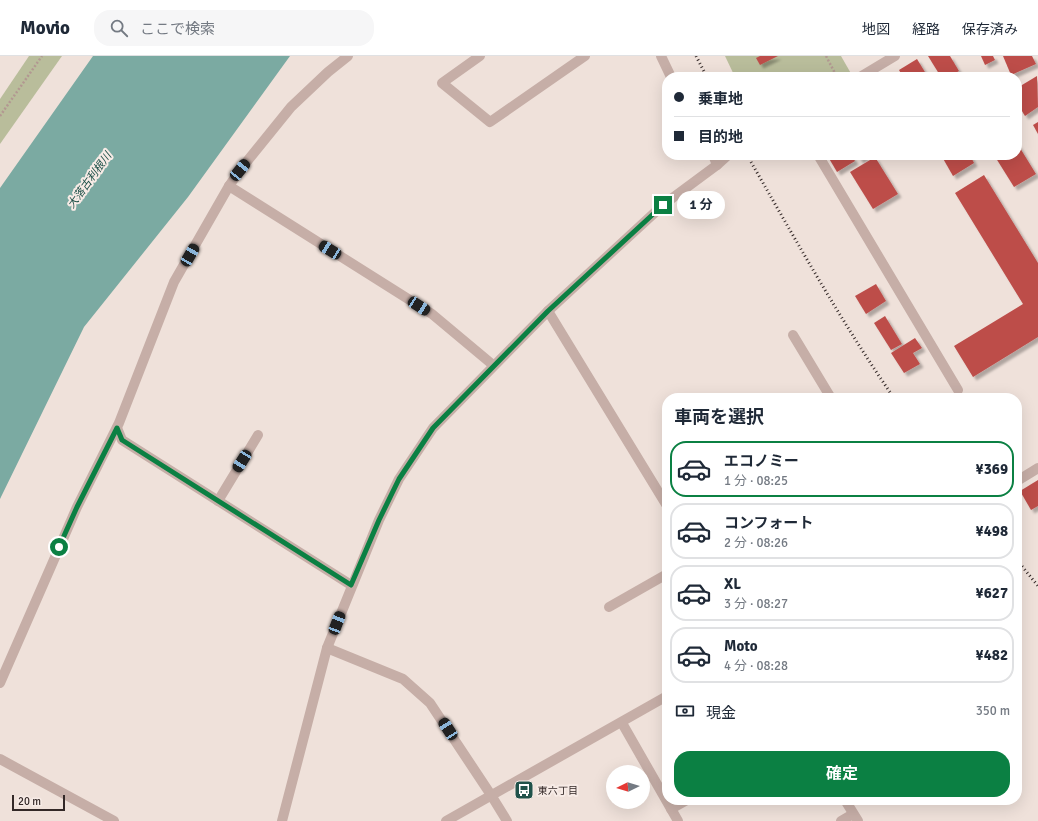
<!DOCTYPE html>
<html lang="ja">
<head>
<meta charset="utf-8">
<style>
  body { margin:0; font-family:Signika,"Noto Sans JP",sans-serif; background:#f6f6f7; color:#1f2937; height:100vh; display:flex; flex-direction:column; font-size:15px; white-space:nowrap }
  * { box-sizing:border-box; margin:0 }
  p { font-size:13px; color:#747a83 }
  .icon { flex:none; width:22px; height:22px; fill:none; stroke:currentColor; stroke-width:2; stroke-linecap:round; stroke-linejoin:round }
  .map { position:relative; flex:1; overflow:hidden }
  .details { position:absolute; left:662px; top:337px; width:360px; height:412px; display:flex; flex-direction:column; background:#fff; border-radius:16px; box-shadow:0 4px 16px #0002 }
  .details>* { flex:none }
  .guide { position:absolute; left:662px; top:16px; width:360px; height:88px; border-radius:16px; box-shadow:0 4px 16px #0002; display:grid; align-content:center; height:88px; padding:0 12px; background:#fff }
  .needle { width:26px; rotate:265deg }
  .tools { position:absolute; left:606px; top:709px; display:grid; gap:8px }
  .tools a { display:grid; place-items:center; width:44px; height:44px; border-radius:50%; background:#fff; box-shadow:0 4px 16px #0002; font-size:20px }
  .scale { position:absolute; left:12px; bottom:10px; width:53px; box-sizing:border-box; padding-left:4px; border:2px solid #332827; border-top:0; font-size:11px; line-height:14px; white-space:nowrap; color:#332827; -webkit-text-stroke:3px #f7ebe6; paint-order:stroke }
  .end { position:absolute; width:18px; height:18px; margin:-9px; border:5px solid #0b8043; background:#fff; box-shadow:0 0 0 2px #fff }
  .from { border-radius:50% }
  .bubble { position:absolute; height:28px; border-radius:14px; background:#fff; box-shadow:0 4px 16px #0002; font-size:13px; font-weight:700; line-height:28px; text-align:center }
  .car { position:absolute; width:12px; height:24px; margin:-12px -6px; border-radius:5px; box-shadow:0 0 3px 1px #0007; background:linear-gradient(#222 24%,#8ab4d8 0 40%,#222 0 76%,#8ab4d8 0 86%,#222 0) }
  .guide b { display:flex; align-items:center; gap:14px; height:38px; font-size:15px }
  .guide b+b { border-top:1px solid #e0e1e3 }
  .guide i { width:10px; height:10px; background:#1f2937 }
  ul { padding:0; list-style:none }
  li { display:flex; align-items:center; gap:12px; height:56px; margin:0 8px 6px; padding:0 4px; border:2px solid #e0e1e3; border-radius:16px }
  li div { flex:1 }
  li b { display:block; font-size:15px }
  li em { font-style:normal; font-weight:700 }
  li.on { border-color:#0b8043 }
  li>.icon { width:36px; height:36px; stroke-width:1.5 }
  h2 { padding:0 12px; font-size:18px; line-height:48px }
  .pay { display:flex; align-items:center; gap:10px; height:44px; padding:0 12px; font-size:15px }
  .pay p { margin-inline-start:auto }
  .button { display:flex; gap:8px; margin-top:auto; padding:8px 12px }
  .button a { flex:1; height:46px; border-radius:16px; background:#0b8043; color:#fff; font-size:16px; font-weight:700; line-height:46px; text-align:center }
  header { display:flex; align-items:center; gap:24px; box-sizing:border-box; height:56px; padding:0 20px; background:#fff; border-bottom:1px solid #e0e1e3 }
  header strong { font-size:19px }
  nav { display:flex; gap:22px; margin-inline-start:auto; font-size:14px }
  .search { width:280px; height:36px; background:#f6f6f7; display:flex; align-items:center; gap:10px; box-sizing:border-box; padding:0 14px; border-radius:16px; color:#747a83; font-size:15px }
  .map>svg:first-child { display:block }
</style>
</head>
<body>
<header>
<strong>Movio</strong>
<div class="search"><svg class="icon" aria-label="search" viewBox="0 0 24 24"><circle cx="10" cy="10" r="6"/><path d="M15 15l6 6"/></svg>ここで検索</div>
<nav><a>地図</a><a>経路</a><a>保存済み</a></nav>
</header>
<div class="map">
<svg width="1038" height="765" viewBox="0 0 1038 765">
  <defs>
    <filter id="shadow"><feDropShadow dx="3.5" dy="3.5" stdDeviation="1" flood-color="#0004"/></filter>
  </defs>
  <rect width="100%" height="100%" fill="#efe1da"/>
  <!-- green -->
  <g fill="#b9bd9b">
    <polygon points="29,0 62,0 0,88 0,43"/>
    <polygon points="725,0 841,0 853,21 735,21"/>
  </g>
  <!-- water -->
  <polygon fill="#7baaa2" points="93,0 290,0 188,141 84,271 0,443 0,132"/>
  <!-- building -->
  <g fill="#bd4d4a" filter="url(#shadow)">
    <polygon points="760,0 778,0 760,9 756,2"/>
    <polygon points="928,0 950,0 959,15 948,21 941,21"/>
    <polygon points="981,0 993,0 995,4 985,9"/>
    <polygon points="1003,0 1032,0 1036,8 1011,19"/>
    <polygon points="917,3 928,21 903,21 899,14"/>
    <polygon points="1037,20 1038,51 1025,60 1017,47 1017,32"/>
    <polygon points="1038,66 1038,78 1033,69"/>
    <polygon points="1017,87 1036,118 1014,131 994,99 1017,99"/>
    <polygon points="827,99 851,99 855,105 837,116"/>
    <polygon points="857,99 869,99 860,104"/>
    <polygon points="941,99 970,99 974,107 953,120"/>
    <polygon points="875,101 898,138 873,153 850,116"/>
    <polygon points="984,119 1038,207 1038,281 973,321 954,290 1023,248 955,137"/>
    <polygon points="876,228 886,245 866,258 855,240"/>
    <polygon points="885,260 902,288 891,294 874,267"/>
    <polygon points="915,282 922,292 913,297 920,308 904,317 891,297"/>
    <polygon points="1038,424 1038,450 1031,454 1020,435"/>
  </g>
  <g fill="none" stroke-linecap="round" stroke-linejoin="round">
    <!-- path -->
    <g stroke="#b29891" stroke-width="2.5" stroke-dasharray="2 2" stroke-linecap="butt">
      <polyline points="826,0 837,21"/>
      <polyline points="0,60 42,0"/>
    </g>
    <!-- service -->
    <g stroke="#c6aea7" stroke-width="10">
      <polyline points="609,551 667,518"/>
      <polyline points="327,592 403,623 430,647 491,739"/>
      <polyline points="622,667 678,765"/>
      <polyline points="841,765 853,758"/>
    </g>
    <!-- minor -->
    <g stroke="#c6aea7" stroke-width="10">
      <polyline points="480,0 442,27 490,66 585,0"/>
      <polyline points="661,0 671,21"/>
      <polyline points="860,21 895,0"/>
      <polyline points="818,99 958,334"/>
      <polyline points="717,109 728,99"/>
      <polyline points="229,130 432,258 493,309"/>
      <polyline points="548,255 667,450"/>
      <polyline points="793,279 831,342"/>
      <polyline points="117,372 122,384 351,529"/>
      <polyline points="1017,425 1038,412"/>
      <polyline points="218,445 258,379"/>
      <polyline points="0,627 77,451 119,367 174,226 229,130 240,114 291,51 328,16 348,0"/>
      <polyline points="0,703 114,765"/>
      <polyline points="491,739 507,765"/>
      <polyline points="845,744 858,765"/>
      <polyline points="671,753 687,744"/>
      <polyline points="282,765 327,592 379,464 399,423 433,372 548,255 663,149 717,109 713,99"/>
      <polyline points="446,765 667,640"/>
    </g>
    <!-- rail -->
    <g stroke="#332827" stroke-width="3" stroke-dasharray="1 3" stroke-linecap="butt">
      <polyline points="696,0 707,21"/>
      <path d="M747 99C794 181 840 264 894 342"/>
      <polyline points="1017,504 1038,530"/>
    </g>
  </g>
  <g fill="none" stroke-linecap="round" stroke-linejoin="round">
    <!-- route -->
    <polyline stroke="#0b8043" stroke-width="5" points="59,491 77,451 117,372 122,384 351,529 379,464 399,423 433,372 548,255 663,149"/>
  </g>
  <!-- icons -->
  <defs>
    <g id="bus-square" transform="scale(1)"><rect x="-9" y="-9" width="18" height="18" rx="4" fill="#20524a" stroke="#f7ebe6"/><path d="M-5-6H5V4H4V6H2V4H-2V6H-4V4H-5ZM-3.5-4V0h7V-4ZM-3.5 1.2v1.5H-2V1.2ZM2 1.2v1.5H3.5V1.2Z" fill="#fff"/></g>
  </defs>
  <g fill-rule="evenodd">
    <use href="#bus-square" x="524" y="734"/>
  </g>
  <g text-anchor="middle" stroke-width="4" stroke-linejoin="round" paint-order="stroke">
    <!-- poi labels -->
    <g font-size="10" fill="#332827" stroke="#f7ebe6" text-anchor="start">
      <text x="538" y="738">東六丁目</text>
    </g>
    <!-- water labels -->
    <g font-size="11" font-style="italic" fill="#20524a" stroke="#f7ebe6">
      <text transform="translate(89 124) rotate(-54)" y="4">大落古利根川</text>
    </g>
  </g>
</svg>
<div class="tools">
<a><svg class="needle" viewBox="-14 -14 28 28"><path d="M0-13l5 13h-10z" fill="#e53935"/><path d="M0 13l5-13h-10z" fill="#747a83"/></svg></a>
</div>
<div class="scale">20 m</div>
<i class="end from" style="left:59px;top:491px"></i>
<i class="end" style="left:663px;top:149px"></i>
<div class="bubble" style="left:677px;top:135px;width:48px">1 分</div>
<i class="car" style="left:240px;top:114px;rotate:39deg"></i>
<i class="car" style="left:330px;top:194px;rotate:302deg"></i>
<i class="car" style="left:190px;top:199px;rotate:30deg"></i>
<i class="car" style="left:419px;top:250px;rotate:123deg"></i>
<i class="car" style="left:242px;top:405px;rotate:212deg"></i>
<i class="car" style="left:337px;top:567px;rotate:21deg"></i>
<i class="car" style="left:448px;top:673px;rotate:327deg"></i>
<div class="guide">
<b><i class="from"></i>乗車地</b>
<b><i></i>目的地</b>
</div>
<section class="details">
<h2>車両を選択</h2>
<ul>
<li class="on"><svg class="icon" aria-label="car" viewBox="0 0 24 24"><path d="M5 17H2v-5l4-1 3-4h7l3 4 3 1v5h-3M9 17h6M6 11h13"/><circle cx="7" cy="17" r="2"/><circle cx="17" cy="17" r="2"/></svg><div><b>エコノミー</b><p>1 分 · 08:25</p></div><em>¥369</em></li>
<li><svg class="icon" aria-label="car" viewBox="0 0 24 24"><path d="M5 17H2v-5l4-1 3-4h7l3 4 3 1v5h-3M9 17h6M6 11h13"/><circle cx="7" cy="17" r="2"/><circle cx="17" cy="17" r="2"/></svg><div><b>コンフォート</b><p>2 分 · 08:26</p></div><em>¥498</em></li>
<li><svg class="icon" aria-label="car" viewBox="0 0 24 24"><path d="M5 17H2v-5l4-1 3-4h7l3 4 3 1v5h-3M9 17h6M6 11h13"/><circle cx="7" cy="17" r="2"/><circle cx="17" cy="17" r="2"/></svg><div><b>XL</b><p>3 分 · 08:27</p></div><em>¥627</em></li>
<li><svg class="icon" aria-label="car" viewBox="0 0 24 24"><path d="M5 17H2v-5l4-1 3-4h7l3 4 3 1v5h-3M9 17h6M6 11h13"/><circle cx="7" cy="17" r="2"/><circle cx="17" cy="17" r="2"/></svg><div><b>Moto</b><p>4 分 · 08:28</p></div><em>¥482</em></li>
</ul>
<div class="pay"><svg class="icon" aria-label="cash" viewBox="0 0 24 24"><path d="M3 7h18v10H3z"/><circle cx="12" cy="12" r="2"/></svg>現金<p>350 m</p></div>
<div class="button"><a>確定</a></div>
</section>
</div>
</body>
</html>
